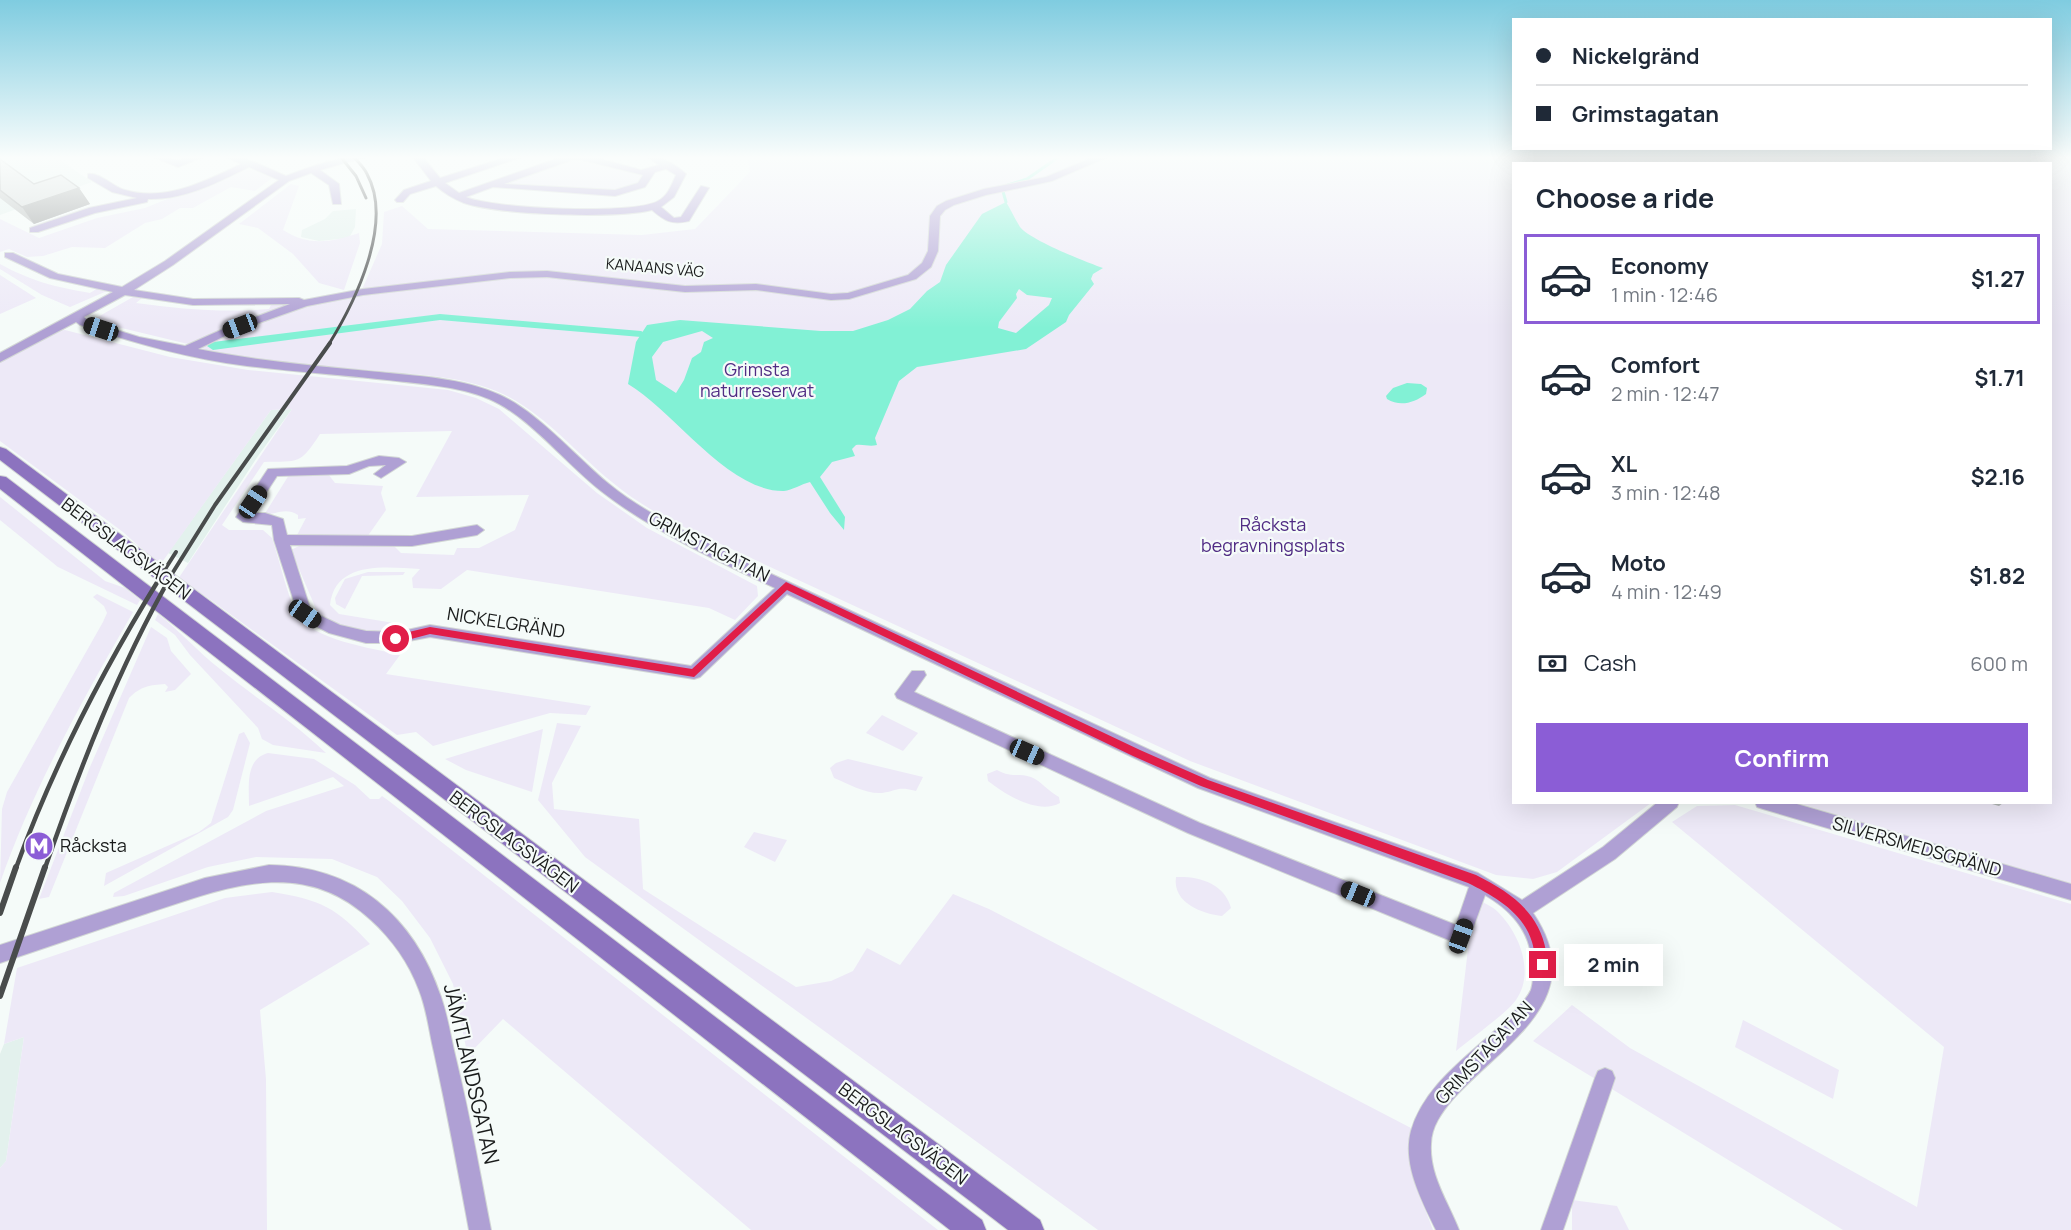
<!DOCTYPE html>
<html lang="en">
<head>
<meta charset="utf-8">
<style>
  body { margin:0; font-family:Manrope,sans-serif; background:#f6f6f7; color:#1f2937; height:100vh; display:flex; flex-direction:column; font-size:22px; white-space:nowrap }
  * { box-sizing:border-box; margin:0 }
  p { font-size:20px; color:#747a83 }
  .icon { flex:none; width:33px; height:33px; fill:none; stroke:currentColor; stroke-width:2; stroke-linecap:round; stroke-linejoin:round }
  .map { position:relative; flex:1; overflow:hidden }
  .details { position:absolute; left:1512px; top:162px; width:540px; height:642px; display:flex; flex-direction:column; background:#fff; border-radius:0px; box-shadow:0 6px 24px #0002 }
  .details>* { flex:none }
  .banner { position:absolute; left:1512px; top:18px; width:540px; height:132px; border-radius:0px; box-shadow:0 6px 24px #0002; display:grid; align-content:center; height:132px; padding:0 24px; background:#fff }
  .end { position:absolute; width:27px; height:27px; margin:-14px; border:8px solid #e11d48; background:#fff; box-shadow:0 0 0 3px #fff }
  .from { border-radius:50% }
  .bubble { position:absolute; height:42px; border-radius:0px; background:#fff; box-shadow:0 6px 24px #0002; font-size:20px; font-weight:700; line-height:42px; text-align:center }
  .car { position:absolute; width:18px; height:36px; margin:-18px -9px; border-radius:8px; box-shadow:0 0 4px 2px #0007; background:linear-gradient(#222 24%,#8ab4d8 0 40%,#222 0 76%,#8ab4d8 0 86%,#222 0) }
  .banner b { display:flex; align-items:center; gap:21px; height:57px; font-size:22px }
  .banner b+b { border-top:2px solid #e0e1e3 }
  .banner i { width:15px; height:15px; background:#1f2937 }
  ul { padding:0; list-style:none }
  li { display:flex; align-items:center; gap:18px; height:90px; margin:0 12px 9px; padding:0 12px; border:3px solid transparent; border-radius:0px }
  li div { flex:1 }
  li b { display:block; font-size:22px }
  li em { font-style:normal; font-weight:700 }
  li.active { border-color:#8b5dd6 }
  li>.icon { width:54px; height:54px; stroke-width:1.5 }
  h2 { padding:0 24px; font-size:27px; line-height:72px }
  .pay { display:flex; align-items:center; gap:15px; height:66px; padding:0 24px; font-size:22px }
  .pay p { margin-inline-start:auto }
  .cta { display:flex; gap:12px; margin-top:auto; padding:12px 24px }
  .cta a { flex:1; height:69px; border-radius:0px; background:#8b5dd6; color:#fff; font-size:24px; font-weight:700; line-height:69px; text-align:center }
  .map>svg:first-child { display:block }
</style>
</head>
<body>
<div class="map">
<svg width="2071" height="1230" viewBox="0 0 2071 1230">
  <rect width="100%" height="100%" fill="#f5fbf9"/>
  <!-- built -->
  <g fill="#e3f1ed">
    <polygon points="0,156 63,156 57,158 92,182 0,215"/>
    <polygon points="356,209 355,227 349,238 319,241 301,237 302,230 325,219 333,211"/>
    <polygon points="292,409 258,456 188,563 168,553 271,410"/>
    <polygon points="24,1037 6,1161 0,1168 0,1054 4,1044"/>
  </g>
  <!-- green -->
  <g fill="#ede9f7">
    <path d="M742 156H2071V885L1798 803 2050 802V164H1514V802L1651 803 1557 872 1533 879 1496 875 1190 761 673 522C651 510 631 498 612 482 576 453 545 414 503 394 464 376 420 375 378 371 319 366 260 361 202 351L201 348C225 328 327 298 360 294L382 244 384 212 402 206 428 229 642 235 695 229 750 172 748 159Z"/>
    <polygon points="572,159 645,176 639,184 615,192 499,184"/>
    <polygon points="246,167 272,178 255,191 231,187 193,208 180,208 162,219 145,223 105,248 72,247 43,256 27,257 9,249 0,252 0,219 39,238 97,218 145,208"/>
    <path d="M291 184 299 186 283 230C310 247 331 242 359 233L360 243 344 290 319 283 293 254 258 228 239 224Z"/>
    <path d="M0 264C31 281 55 287 90 293L98 288 107 291 70 307 42 295 0 269Z"/>
    <polygon points="0,275 36,298 0,314"/>
    <path d="M133 297 142 298 136 303C180 309 224 313 269 309L272 303 292 302 294 305 236 324 188 344 105 324 96 318Z"/>
    <path d="M65 330 170 357 248 370 448 390 476 398 499 409 597 493 647 528 757 586 758 596 735 620 709 608 467 570 441 589 413 588 412 578 420 569C386 567 335 560 330 605L339 614 400 624 390 626 382 634 347 629 319 616 291 550 303 544 393 545 401 553 454 555 457 548H479L515 530 529 495 416 497 452 431 320 434C300 465 299 461 264 462L222 525 229 530H263L272 538C280 561 286 593 297 614 311 640 373 648 400 655L386 674 591 706 586 715 550 713 433 746 416 732 397 735 208 598 178 579 292 409 271 410 160 565 123 532 0 441V362L55 331Z"/>
    <path d="M328 474 335 483 383 486 381 493 386 510 367 537H296L306 518 298 519V515C286 507 276 514 264 515L289 475Z"/>
    <polygon points="0,497 105,581 125,588 140,600 137,605 58,567 0,520"/>
    <polygon points="368,572 405,572 403,575 362,576 345,609 336,604 335,598 345,579"/>
    <path d="M97 594 133 612C83 699 33 788 0 883L2 809 7 792 103 622 107 613 104 606 93 597Z"/>
    <path d="M158 614C180 631 198 652 220 669 254 697 294 722 326 753L273 745 262 739 258 728 190 655 175 635 155 620Z"/>
    <path d="M151 627 167 638 171 651 191 674 175 690 165 692 168 687 165 684C150 685 141 686 129 698L49 897 39 899 90 767Z"/>
    <polygon points="882,715 918,733 903,751 866,733"/>
    <path d="M557 723 581 726 552 783 554 809 639 819 643 889 796 987 831 981 853 971 867 948 900 965 953 894 989 909 1411 1128C1407 1165 1420 1195 1433 1230H1098L585 857 538 800Z"/>
    <polygon points="543,729 532,792 466,770 445,759"/>
    <polygon points="244,732 250,743 233,810 228,817 104,886 106,873 199,832 211,823 239,734"/>
    <path d="M268 753 314 759 355 785 370 799H379L382 796 389 801 938 1230H751L503 1019 471 1052 480 1063 470 1067 453 984 430 938 402 901 377 877 332 859 256 857 208 867 124 896 113 897 114 893 266 811 344 786 333 777 249 806C249 786 245 759 268 753Z"/>
    <path d="M848 759 923 777 916 791C896 786 898 791 882 793 865 794 849 784 834 778L830 768 836 763Z"/>
    <path d="M997 770C1011 778 1020 773 1031 777 1041 781 1049 792 1059 797L1060 803C1038 815 1006 795 988 781L987 774Z"/>
    <polygon points="1735,805 2071,904 2071,1230 1843,1230 1533,1041 1572,1005 1630,1048 1917,1207 1944,1047 1672,822 1697,806"/>
    <polygon points="754,832 787,840 775,862 744,847"/>
    <path d="M1176 877C1199 876 1224 883 1231 908L1222 916C1203 914 1172 903 1176 877Z"/>
    <path d="M272 892C321 900 336 907 370 944L260 1010 266 1079 267 1230H0V1168L6 1161 24 1037 4 1044 17 968 225 898Z"/>
    <path d="M1474 898C1482 902 1492 906 1498 912 1520 934 1535 973 1516 1000 1507 1013 1470 1039 1456 1051Z"/>
    <polygon points="1743,1020 1839,1070 1833,1099 1735,1047"/>
    <polygon points="1572,1200 1617,1206 1629,1230 1572,1230"/>
  </g>
  <!-- water -->
  <g fill="#82f1d5" fill-rule="evenodd">
    <path d="M1006 202C1011 210 1015 219 1020 227 1030 240 1086 262 1103 268L1093 274 1091 279 1094 284 1069 315 1066 322 1026 349 917 367 899 381 875 438 877 445C869 447 864 444 856 445L852 449 855 456 832 462 820 477 845 517 844 530 830 513 810 482C802 484 792 490 784 491 728 492 674 411 628 384L636 342 647 325 680 320 821 331H853L888 320 910 309 927 291 940 282 946 265 982 214ZM1019 289 1027 295 1052 298 1049 305 1016 333 998 328 999 322 1017 298 1016 294ZM702 331 713 338 704 342 701 352 692 358 684 380 676 393 656 380 652 357 663 342Z"/>
    <path d="M1407 383 1421 384 1427 388 1426 394C1414 403 1400 407 1387 399L1386 396 1393 388Z"/>
  </g>
  <g fill="none" stroke-linecap="round" stroke-linejoin="round">
    <!-- stream -->
    <g stroke="#82f1d5" stroke-width="3">
      <polyline points="1008,185 1027,179 1060,156"/>
      <polyline points="1002,188 1006,202"/>
    </g>
    <!-- canal -->
    <polygon fill="#82f1d5" fill-rule="evenodd" points="440,314 641,331 647,334 641,337 440,320 213,350 207,346 213,342"/>
    <!-- street casing -->
    <g stroke="#d2d7d5" stroke-width="2">
      <g id="street">
        <path d="M151 156C161 156 167 159 176 160 181 161 197 156 206 156L178 167Z"/>
        <path d="M224 156C247 156 265 167 286 176 312 166 340 156 369 156L320 170 339 184 341 204H333L329 185 311 173 289 181 173 265 134 290 193 299 299 298 304 300 363 289 510 272 547 271 685 286 756 284 831 294 848 293 908 275 922 263 928 251 930 216 937 206 946 201 984 189 1046 177 1096 156H1110L1052 181 986 195 954 205 945 210 940 216 938 251 931 267 916 279 849 299 831 300 756 290 685 292 547 277 510 278 363 295 307 306 231 333 198 349C258 361 318 366 379 372 418 376 463 378 500 395 538 412 576 457 609 484 645 514 698 537 739 559L1210 778 1478 873 1522 900 1603 847 1658 802H1679L1677 807 1615 859 1533 913C1592 1000 1502 1044 1452 1100 1442 1112 1431 1127 1431 1144 1429 1175 1448 1202 1459 1230H1436C1422 1201 1402 1164 1411 1131 1426 1080 1477 1051 1511 1015 1518 1007 1527 999 1531 990 1535 978 1532 961 1530 949 1524 924 1507 908 1485 895L1468 942 1461 945 1188 833 897 698 895 694 912 671H924L926 675 914 692 1200 823 1456 925 1469 887 1198 788 787 594 700 677 694 679 430 637 398 643H366L329 633 300 618 298 614 274 540 272 525 243 522 236 517 268 469 347 466 379 456 399 458 406 462 381 478 374 474 386 465 369 466 349 474 277 476 253 513H265L283 519 287 535 412 536 477 525 484 530 477 535 412 546 290 545 311 611 340 625 366 631 398 632 430 625 691 666 775 588C719 562 649 529 601 491 566 464 529 416 489 399 458 386 421 384 387 380 341 375 294 372 247 366 191 359 134 343 80 325L76 322 0 362V353L113 292 50 278 5 257V253H13L58 274 122 287 165 261 279 180 249 167C217 183 184 200 148 199L147 202 95 213 38 232H30V228L89 208 137 198 112 192 88 178V174C100 172 113 187 125 190 165 202 206 181 241 164ZM125 295 193 305 290 304 223 329 185 346 139 337 88 321 84 317Z"/>
        <path d="M412 156H422L440 178 510 156H525L445 183 459 193 564 156H590L641 170 659 165 646 156C662 156 675 164 686 174L674 197 661 207 674 218 681 217 701 186 709 188 689 221C671 225 665 221 652 210 616 219 499 215 464 203 454 199 444 193 436 186L410 194 403 202H397L395 200 404 190 431 181ZM572 160H582L643 175 638 183 615 190 504 184ZM666 169 676 175C672 184 668 196 658 201 633 215 494 209 466 197L493 187 615 196 645 187 655 172Z"/>
        <polygon points="1755,802 1790,802 2071,884 2071,900 1763,809 1757,807"/>
        <path d="M269 865C355 866 414 916 441 997 448 1017 451 1039 456 1059 470 1116 480 1173 491 1230H469C458 1171 447 1111 434 1052 429 1031 427 1010 419 990 409 963 392 939 371 920 301 854 222 889 142 915 95 931 47 947 0 963V945L205 878Z"/>
        <polygon points="1605,1068 1612,1071 1615,1078 1563,1230 1541,1230 1595,1078 1598,1071"/>
      </g>
    </g>
    <!-- secondary casing -->
    <g stroke="#d2d7d5" stroke-width="2">
      <g id="secondary">
        <polygon points="0,447 6,449 1040,1220 1044,1230 1008,1230 0,460"/>
        <polygon points="0,476 6,477 982,1220 986,1230 950,1230 0,489"/>
      </g>
    </g>
    <!-- street -->
    <use href="#street" fill="#afa0d4" fill-rule="evenodd"/>
    <!-- secondary -->
    <use href="#secondary" fill="#8c73bf" fill-rule="evenodd"/>
    <!-- rail-far3 -->
    <g stroke="#494c4c" stroke-width="3">
      <polyline points="340,156 356,176 366,198"/>
      <path d="M329 344C355 302 394 223 367 174 364 167 358 162 353 156"/>
    </g>
    <!-- rail-far2 -->
    <g stroke="#494c4c" stroke-width="4">
      <polyline points="160,577 176,552"/>
      <polyline points="170,577 215,505 330,343"/>
    </g>
    <!-- rail-far1 -->
    <g stroke="#494c4c" stroke-width="4.5">
      <path d="M16 868C53 766 104 668 161 576"/>
      <path d="M45 868C80 768 118 669 171 576"/>
    </g>
    <!-- rail -->
    <g stroke="#494c4c" stroke-width="6">
      <polyline points="0,913 16,867"/>
      <polyline points="0,996 45,867"/>
    </g>
  </g>
  <!-- wall -->
  <g fill="#b2b6b5">
    <polygon points="0,159 34,184 79,188 90,204 34,224 0,198"/>
    <polygon points="1985,802 2003,802 2003,803 1999,806"/>
  </g>
  <!-- shaded-wall -->
  <polygon fill="#919494" points="79,188 90,204 34,224 22,207"/>
  <!-- building -->
  <polygon fill="#cfd4d3" stroke="#919494" stroke-width="1.5" points="0,159 34,184 61,175 79,188 22,207 0,190"/>
  <!-- sky -->
  <linearGradient id="sky" x2="0" y2="1"><stop stop-color="#7fcce0"/><stop offset="0.48" stop-color="#fafdfc"/><stop offset="1" stop-color="#fafdfc" stop-opacity="0"/></linearGradient>
  <rect width="2071" height="328" fill="url(#sky)"/>
  <!-- route -->
  <path fill="#e11d48" d="M786 582 1140 750 1208 780 1476 875C1510 892 1539 912 1546 951 1547 958 1550 963 1547 969H1538C1534 961 1535 951 1532 942 1523 912 1494 896 1468 883L1201 786 1133 756 787 590 694 677 430 634 396 643 391 639 396 635 430 627 692 669Z"/>
  <!-- icons -->
  <defs>
    <g id="metro-disc" transform="scale(1.5)"><circle r="9.5" fill="#8b5dd6" stroke="#f5fbf9"/><path d="M-5.5 5V-5H-3L0 0L3-5H5.5V5H3V-.5L0 4L-3-.5V5Z" fill="#fff"/></g>
  </defs>
  <g fill-rule="evenodd">
    <use href="#metro-disc" x="39" y="846"/>
  </g>
  <g text-anchor="middle" stroke-width="4.5" stroke-linejoin="round" paint-order="stroke">
    <!-- far-street labels -->
    <g font-size="15" fill="#191b1b" stroke="#f5fbf9">
      <text transform="translate(655 268) rotate(5)" y="5">KANAANS VÄG</text>
    </g>
    <!-- park labels -->
    <g font-size="18" fill="#502c84" stroke="#f5fbf9">
      <text x="757" y="376">Grimsta<tspan x="757" dy="21">naturreservat</tspan></text>
      <text x="1273" y="531">Råcksta<tspan x="1273" dy="21">begravningsplats</tspan></text>
    </g>
    <!-- street labels -->
    <g font-size="18" fill="#191b1b" stroke="#f5fbf9">
      <text transform="translate(709 547) rotate(27)" y="6">GRIMSTAGATAN</text>
      <text transform="translate(126 549) rotate(37)" y="6">BERGSLAGSVÄGEN</text>
      <text transform="translate(506 623) rotate(9)" y="6">NICKELGRÄND</text>
      <text transform="translate(514 842) rotate(37)" y="6">BERGSLAGSVÄGEN</text>
      <text transform="translate(1917 847) rotate(16)" y="6">SILVERSMEDSGRÄND</text>
      <text transform="translate(1484 1053) rotate(-47)" y="6">GRIMSTAGATAN</text>
      <text transform="translate(903 1134) rotate(37)" y="6">BERGSLAGSVÄGEN</text>
    </g>
    <!-- poi labels -->
    <g font-size="18" fill="#191b1b" stroke="#f5fbf9" text-anchor="start">
      <text x="60" y="852">Råcksta</text>
    </g>
    <!-- near-street labels -->
    <g font-size="21" fill="#191b1b" stroke="#f5fbf9">
      <text transform="translate(471 1074) rotate(77)" y="7">JÄMTLANDSGATAN</text>
    </g>
  </g>
</svg>
<i class="end from" style="left:396px;top:639px"></i>
<i class="end" style="left:1543px;top:965px"></i>
<div class="bubble" style="left:1564px;top:944px;width:99px">2 min</div>
<i class="car" style="left:240px;top:326px;rotate:249deg"></i>
<i class="car" style="left:101px;top:329px;rotate:288deg"></i>
<i class="car" style="left:253px;top:502px;rotate:34deg"></i>
<i class="car" style="left:305px;top:614px;rotate:125deg"></i>
<i class="car" style="left:1027px;top:752px;rotate:114deg"></i>
<i class="car" style="left:1358px;top:894px;rotate:292deg"></i>
<i class="car" style="left:1461px;top:936px;rotate:20deg"></i>
<div class="banner">
<b><i class="from"></i>Nickelgränd</b>
<b><i></i>Grimstagatan</b>
</div>
<section class="details">
<h2>Choose a ride</h2>
<ul>
<li class="active"><svg class="icon" aria-label="car" viewBox="0 0 24 24"><path d="M5 17H2v-5l4-1 3-4h7l3 4 3 1v5h-3M9 17h6M6 11h13"/><circle cx="7" cy="17" r="2"/><circle cx="17" cy="17" r="2"/></svg><div><b>Economy</b><p>1 min · 12:46</p></div><em>$1.27</em></li>
<li><svg class="icon" aria-label="car" viewBox="0 0 24 24"><path d="M5 17H2v-5l4-1 3-4h7l3 4 3 1v5h-3M9 17h6M6 11h13"/><circle cx="7" cy="17" r="2"/><circle cx="17" cy="17" r="2"/></svg><div><b>Comfort</b><p>2 min · 12:47</p></div><em>$1.71</em></li>
<li><svg class="icon" aria-label="car" viewBox="0 0 24 24"><path d="M5 17H2v-5l4-1 3-4h7l3 4 3 1v5h-3M9 17h6M6 11h13"/><circle cx="7" cy="17" r="2"/><circle cx="17" cy="17" r="2"/></svg><div><b>XL</b><p>3 min · 12:48</p></div><em>$2.16</em></li>
<li><svg class="icon" aria-label="car" viewBox="0 0 24 24"><path d="M5 17H2v-5l4-1 3-4h7l3 4 3 1v5h-3M9 17h6M6 11h13"/><circle cx="7" cy="17" r="2"/><circle cx="17" cy="17" r="2"/></svg><div><b>Moto</b><p>4 min · 12:49</p></div><em>$1.82</em></li>
</ul>
<div class="pay"><svg class="icon" aria-label="cash" viewBox="0 0 24 24"><path d="M3 7h18v10H3z"/><circle cx="12" cy="12" r="2"/></svg>Cash<p>600 m</p></div>
<div class="cta"><a>Confirm</a></div>
</section>
</div>
</body>
</html>
